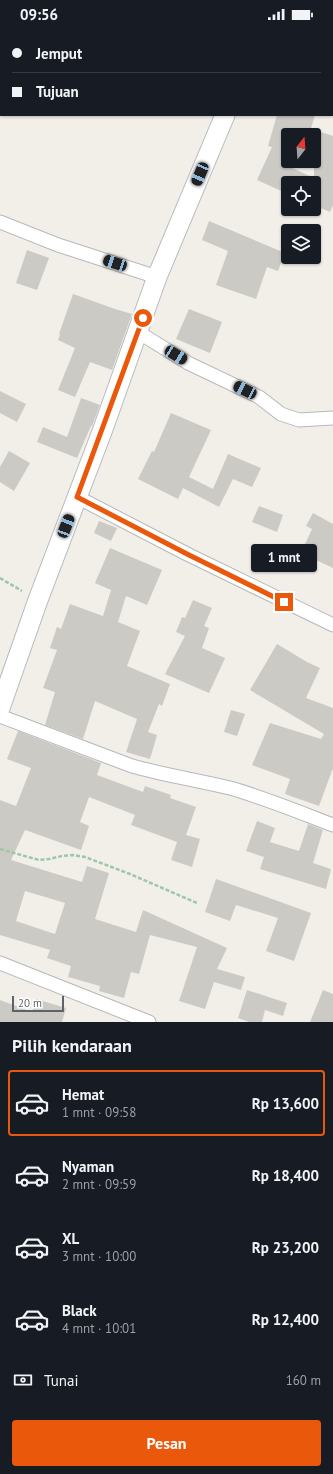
<!DOCTYPE html>
<html lang="id">
<head>
<meta charset="utf-8">
<style>
  body { margin:0; font-family:"PT Sans",sans-serif; background:#242831; color:#f1f3f6; height:100vh; display:flex; flex-direction:column; font-size:15px; white-space:nowrap }
  * { box-sizing:border-box; margin:0 }
  p { font-size:13px; color:#9ea1a6 }
  .icon { flex:none; width:22px; height:22px; fill:none; stroke:currentColor; stroke-width:2; stroke-linecap:round; stroke-linejoin:round }
  .map { position:relative; height:994px; overflow:hidden }
  .panel { display:flex; flex-direction:column; background:#171b24; flex:1 }
  .panel>* { flex:none }
  .top-card { position:absolute; left:0px; top:0px; width:333px; height:88px; box-shadow:0 1px 3px #0004; display:grid; align-content:center; height:88px; padding:0 12px; background:#171b24 }
  .needle { width:26px; rotate:17deg }
  .buttons { position:absolute; left:281px; top:100px; display:grid; gap:8px }
  .buttons a { display:grid; place-items:center; width:40px; height:40px; border-radius:4px; background:#171b24; box-shadow:0 1px 3px #0004; font-size:20px }
  .scale { position:absolute; left:12px; bottom:10px; width:52px; box-sizing:border-box; padding-left:4px; border:2px solid #5f6368; border-top:0; font-size:11px; line-height:14px; white-space:nowrap; color:#5f6368; -webkit-text-stroke:3px #fff; paint-order:stroke }
  .end { position:absolute; width:18px; height:18px; margin:-9px; border:5px solid #ea580c; background:#fff; box-shadow:0 0 0 2px #fff }
  .from { border-radius:50% }
  .bubble { position:absolute; height:28px; border-radius:4px; background:#171b24; box-shadow:0 1px 3px #0004; font-size:13px; font-weight:600; line-height:28px; text-align:center }
  .car { position:absolute; width:12px; height:24px; margin:-12px -6px; border-radius:5px; box-shadow:0 0 3px 1px #0007; background:linear-gradient(#222 24%,#8ab4d8 0 40%,#222 0 76%,#8ab4d8 0 86%,#222 0) }
  .top-card b { display:flex; align-items:center; gap:14px; height:38px; font-size:15px }
  .top-card b+b { border-top:1px solid #363941 }
  .top-card i { width:10px; height:10px; background:#f1f3f6 }
  ul { padding:0; list-style:none }
  li { display:flex; align-items:center; gap:12px; height:66px; margin:0 8px 6px; padding:0 4px; border:2px solid transparent; border-radius:4px }
  li div { flex:1 }
  li b { display:block; font-size:15px }
  li em { font-style:normal; font-weight:600 }
  li.active { border-color:#ea580c }
  li>.icon { width:36px; height:36px; stroke-width:1.5 }
  h2 { padding:0 12px; font-size:18px; line-height:48px }
  .pay { display:flex; align-items:center; gap:10px; height:44px; padding:0 12px; font-size:15px }
  .pay p { margin-inline-start:auto }
  .action { display:flex; gap:8px; margin-top:auto; padding:8px 12px }
  .action a { flex:1; height:46px; border-radius:4px; background:#ea580c; color:#fff; font-size:16px; font-weight:600; line-height:46px; text-align:center }
  .status { display:flex; justify-content:space-between; align-items:center; height:28px; padding:0 20px; background:#171b24; direction:ltr }
  .status svg { height:11px; fill:currentColor }
  .map>svg:first-child { display:block }
</style>
</head>
<body>
<div class="status"><b>09:56</b><svg viewBox="0 0 49 12"><path d="M0 12V9h3v3zM5 12V6h3v6zM10 12V3h3v9zM15 12V0h3v12zM26 1h20v11H26zM47 4h2v5h-2z"/></svg></div>
<div class="map">
<svg width="333" height="994" viewBox="0 0 333 994">
  <rect width="100%" height="100%" fill="#f1efe8"/>
  <!-- building -->
  <g fill="#cccac5" fill-rule="evenodd">
    <polygon points="277,87 315,87 309,107 288,107 288,138 314,150 314,102 333,108 333,177 330,184 314,177 314,155 288,155 288,166 257,152 272,119 268,118"/>
    <polygon points="209,193 285,225 278,243 267,239 256,271 216,257 228,223 202,212"/>
    <polygon points="27,222 49,230 37,262 16,255"/>
    <polygon points="73,266 115,281 132,286 112,342 90,334 75,369 58,362 75,320 58,312 60,307 59,306"/>
    <polygon points="189,281 222,294 210,325 176,311"/>
    <polygon points="0,363 26,376 17,394 0,385"/>
    <polygon points="81,370 100,377 92,398 91,398 77,430 37,414 43,399 67,409"/>
    <polygon points="171,385 211,402 189,449 213,461 228,426 261,440 252,459 233,451 219,479 183,460 178,471 138,451 152,423 154,424"/>
    <polygon points="9,423 30,435 14,463 0,454 0,439"/>
    <polygon points="259,478 283,487 277,504 252,494"/>
    <polygon points="313,485 333,496 333,540 301,525 312,501 306,498"/>
    <polygon points="99,493 117,500 111,513 94,505"/>
    <polygon points="110,520 162,542 147,577 126,568 118,594 140,603 127,638 170,656 162,678 159,676 148,704 157,707 150,731 126,724 137,691 95,673 83,711 45,697 55,664 43,660 57,622 50,620 57,599 61,601 70,576 103,588 111,562 95,555"/>
    <polygon points="193,572 212,580 204,598 209,600 202,620 225,630 209,665 165,646 185,608 176,604 182,589 185,590"/>
    <polygon points="277,616 307,634 320,640 306,670 333,680 333,740 319,778 285,766 290,751 252,737 270,695 321,711 324,706 250,662"/>
    <polygon points="231,682 245,686 237,708 224,704"/>
    <path d="M18 703 101 735 97 747 143 764 145 758 171 767 170 770 196 779 186 807 200 811 192 839 171 832 177 814 131 797 135 787 89 769 80 794 89 798 81 822 25 802 11 832 82 854 87 838 109 845 95 891 136 904 143 882 227 920 217 941 245 949 241 962 214 954 205 981 179 973 197 919 150 907 139 946 131 944 124 970 99 963 100 958 68 949 71 938 47 930 50 922 0 907V772L16 778 31 740 7 731ZM25 863 65 875 55 906 16 893Z"/>
    <polygon points="257,793 275,800 270,814 299,823 308,796 323,802 313,835 331,841 326,861 260,841 264,829 246,823"/>
    <polygon points="216,851 311,885 294,933 266,923 278,890 236,877 230,893 205,884"/>
    <polygon points="247,962 287,975 283,988 265,982 262,994 249,994 238,990"/>
    <polygon points="323,962 333,966 333,994 310,994"/>
    <polygon points="36,971 66,980 62,994 0,994 0,972 32,984"/>
  </g>
  <g fill="none" stroke-linecap="round" stroke-linejoin="round">
    <!-- minor casing -->
    <g stroke="#b5b8bc" stroke-width="15">
      <g id="minor">
        <polyline points="0,194 58,217 157,249"/>
        <polyline points="138,304 188,335 259,369 281,386 299,392 333,390"/>
        <polyline points="77,469 189,527 333,597"/>
        <path d="M0 688 132 738C164 747 197 752 230 760 265 770 299 784 333 797"/>
        <polyline points="0,935 149,994"/>
      </g>
    </g>
    <!-- secondary casing -->
    <g stroke="#b6babf" stroke-width="21">
      <g id="secondary">
        <polyline points="257,1 258,0"/>
        <polyline points="0,680 38,572 103,401 157,249 225,87"/>
      </g>
    </g>
    <!-- path -->
    <g stroke="#9cc7a9" stroke-width="2.5" stroke-dasharray="4 2" stroke-linecap="butt">
      <polyline points="0,550 22,563"/>
      <polyline points="0,821 39,832 49,831 62,828 73,827 85,829 130,846 197,875"/>
    </g>
    <!-- minor -->
    <use href="#minor" stroke="#fff" stroke-width="13"/>
    <!-- secondary -->
    <use href="#secondary" stroke="#fff" stroke-width="19"/>
  </g>
  <g fill="none" stroke-linecap="round" stroke-linejoin="round">
    <!-- route -->
    <polyline stroke="#ea580c" stroke-width="5" points="143,290 77,469 189,527 284,574"/>
  </g>
</svg>
<div class="buttons">
<a><svg class="needle" viewBox="-14 -14 28 28"><path d="M0-13l5 13h-10z" fill="#e53935"/><path d="M0 13l5-13h-10z" fill="#9ea1a6"/></svg></a>
<a><svg class="icon" aria-label="locate" viewBox="0 0 24 24"><circle cx="12" cy="12" r="6"/><path d="M12 2v4M12 18v4M2 12h4M18 12h4"/></svg></a>
<a><svg class="icon" aria-label="layers" viewBox="0 0 24 24"><path d="M12 4l9 5-9 5-9-5zM3 14l9 5 9-5"/></svg></a>
</div>
<div class="scale">20 m</div>
<i class="end from" style="left:143px;top:290px"></i>
<i class="end" style="left:284px;top:574px"></i>
<div class="bubble" style="left:251px;top:516px;width:66px">1 mnt</div>
<i class="car" style="left:200px;top:146px;rotate:203deg"></i>
<i class="car" style="left:115px;top:235px;rotate:288deg"></i>
<i class="car" style="left:176px;top:327px;rotate:121deg"></i>
<i class="car" style="left:245px;top:362px;rotate:296deg"></i>
<i class="car" style="left:66px;top:498px;rotate:21deg"></i>
<div class="top-card">
<b><i class="from"></i>Jemput</b>
<b><i></i>Tujuan</b>
</div>
</div>
<section class="panel">
<h2>Pilih kendaraan</h2>
<ul>
<li class="active"><svg class="icon" aria-label="car" viewBox="0 0 24 24"><path d="M5 17H2v-5l4-1 3-4h7l3 4 3 1v5h-3M9 17h6M6 11h13"/><circle cx="7" cy="17" r="2"/><circle cx="17" cy="17" r="2"/></svg><div><b>Hemat</b><p>1 mnt · 09:58</p></div><em>Rp 13,600</em></li>
<li><svg class="icon" aria-label="car" viewBox="0 0 24 24"><path d="M5 17H2v-5l4-1 3-4h7l3 4 3 1v5h-3M9 17h6M6 11h13"/><circle cx="7" cy="17" r="2"/><circle cx="17" cy="17" r="2"/></svg><div><b>Nyaman</b><p>2 mnt · 09:59</p></div><em>Rp 18,400</em></li>
<li><svg class="icon" aria-label="car" viewBox="0 0 24 24"><path d="M5 17H2v-5l4-1 3-4h7l3 4 3 1v5h-3M9 17h6M6 11h13"/><circle cx="7" cy="17" r="2"/><circle cx="17" cy="17" r="2"/></svg><div><b>XL</b><p>3 mnt · 10:00</p></div><em>Rp 23,200</em></li>
<li><svg class="icon" aria-label="car" viewBox="0 0 24 24"><path d="M5 17H2v-5l4-1 3-4h7l3 4 3 1v5h-3M9 17h6M6 11h13"/><circle cx="7" cy="17" r="2"/><circle cx="17" cy="17" r="2"/></svg><div><b>Black</b><p>4 mnt · 10:01</p></div><em>Rp 12,400</em></li>
</ul>
<div class="pay"><svg class="icon" aria-label="cash" viewBox="0 0 24 24"><path d="M3 7h18v10H3z"/><circle cx="12" cy="12" r="2"/></svg>Tunai<p>160 m</p></div>
<div class="action"><a>Pesan</a></div>
</section>
</body>
</html>
